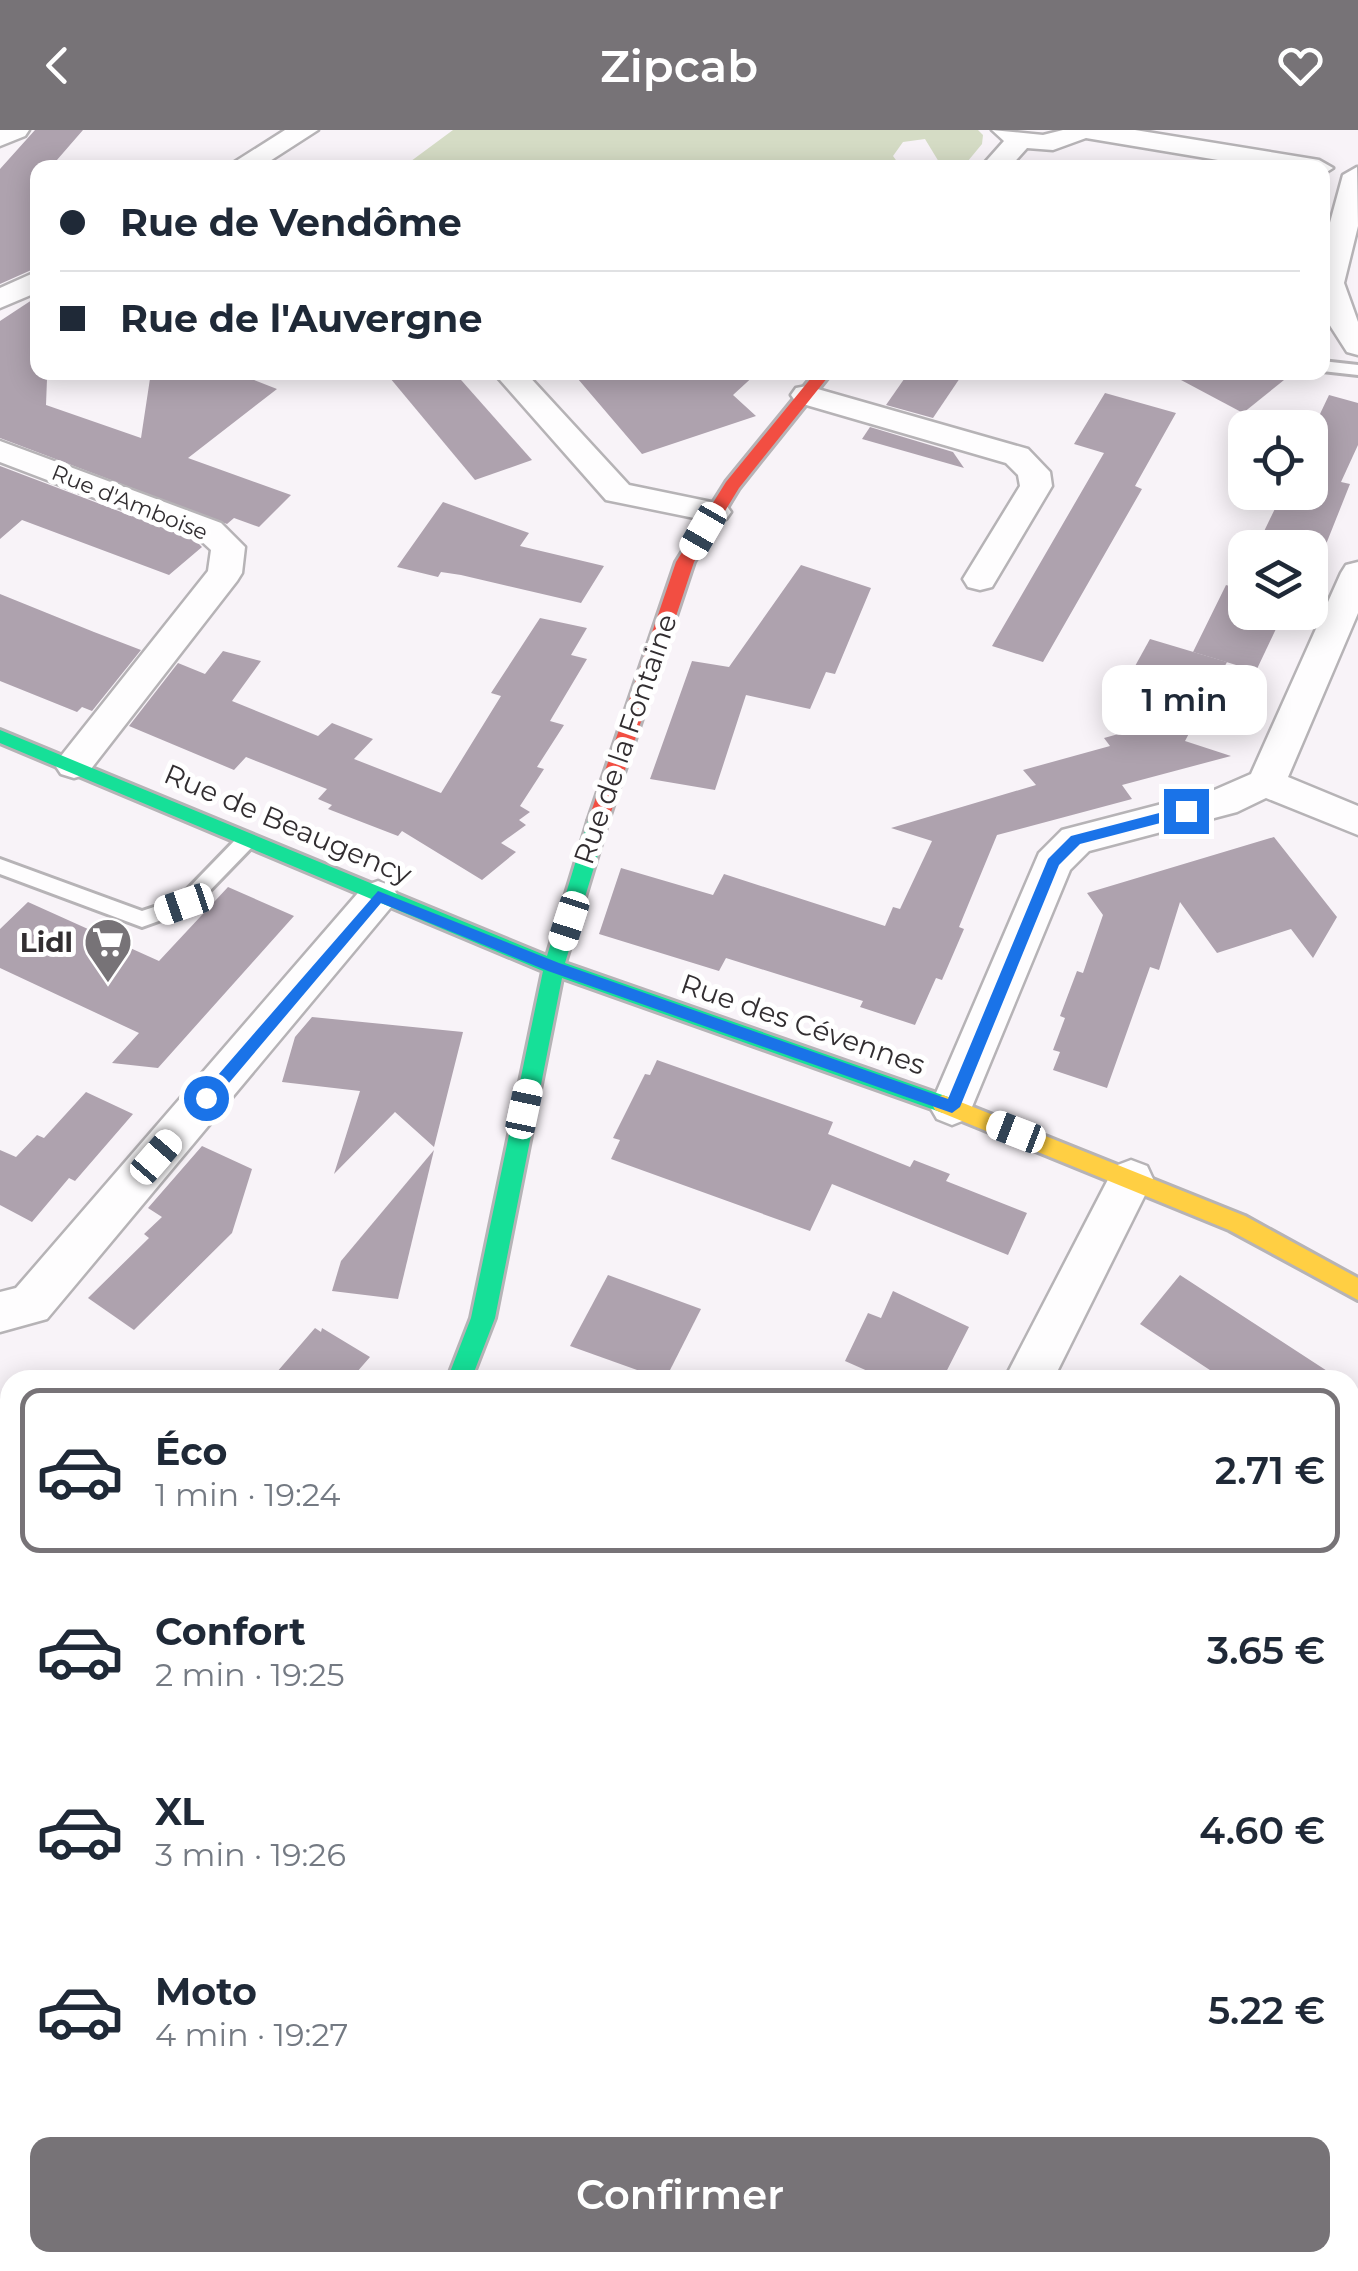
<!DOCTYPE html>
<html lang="fr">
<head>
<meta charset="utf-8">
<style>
  body { margin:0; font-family:Montserrat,sans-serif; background:#f6f6f7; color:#1f2937; height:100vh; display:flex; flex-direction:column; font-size:38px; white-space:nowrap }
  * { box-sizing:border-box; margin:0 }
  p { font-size:32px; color:#747a83 }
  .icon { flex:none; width:55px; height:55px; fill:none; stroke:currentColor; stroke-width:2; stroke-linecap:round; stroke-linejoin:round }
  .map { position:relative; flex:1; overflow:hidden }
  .side { position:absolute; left:0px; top:1240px; width:1360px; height:902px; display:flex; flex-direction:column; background:#fff; border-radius:30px 30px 0 0; box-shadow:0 5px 25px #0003 }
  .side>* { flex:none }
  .banner { position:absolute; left:30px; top:30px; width:1300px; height:220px; border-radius:20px; box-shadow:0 5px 25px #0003; display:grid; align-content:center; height:220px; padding:0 30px; background:#fff }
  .fabs { position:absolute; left:1228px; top:280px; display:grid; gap:20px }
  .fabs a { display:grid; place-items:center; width:100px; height:100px; border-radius:20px; background:#fff; box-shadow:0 5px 25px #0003; font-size:50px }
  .end { position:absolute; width:45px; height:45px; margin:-22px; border:12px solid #1a73e8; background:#fff; box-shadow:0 0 0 5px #fff }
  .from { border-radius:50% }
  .bubble { position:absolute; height:70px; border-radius:20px; background:#fff; box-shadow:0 5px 25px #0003; font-size:32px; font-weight:600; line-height:70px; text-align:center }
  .car { position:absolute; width:30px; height:60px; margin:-30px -15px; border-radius:12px; box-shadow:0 0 8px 2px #0007; background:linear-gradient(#fff 24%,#345 0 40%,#fff 0 76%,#345 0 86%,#fff 0) }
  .banner b { display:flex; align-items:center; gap:35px; height:95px; font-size:38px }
  .banner b+b { border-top:2px solid #e0e1e3 }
  .banner i { width:25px; height:25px; background:#1f2937 }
  ul { padding:18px 0 0; list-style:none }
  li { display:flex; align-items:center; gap:30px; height:165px; margin:0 20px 15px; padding:0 10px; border:5px solid transparent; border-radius:20px }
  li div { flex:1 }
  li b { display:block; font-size:38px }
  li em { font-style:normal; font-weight:600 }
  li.active { border-color:#777377 }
  li>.icon { width:90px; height:90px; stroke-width:1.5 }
  .cta { display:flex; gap:20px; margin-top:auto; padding:20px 30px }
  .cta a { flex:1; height:115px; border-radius:20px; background:#777377; color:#fff; font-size:40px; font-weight:600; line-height:115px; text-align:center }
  header { display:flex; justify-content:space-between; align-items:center; height:130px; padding:0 30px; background:#777377; color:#fff; font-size:45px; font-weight:600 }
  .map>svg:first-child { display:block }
</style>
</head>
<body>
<header><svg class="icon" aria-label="back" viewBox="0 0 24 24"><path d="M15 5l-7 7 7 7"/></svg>Zipcab<svg class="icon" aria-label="heart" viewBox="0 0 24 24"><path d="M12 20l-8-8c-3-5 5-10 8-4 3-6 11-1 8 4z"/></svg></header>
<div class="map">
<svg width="1358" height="2141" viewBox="0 0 1358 2141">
  <rect width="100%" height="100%" fill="#f8f3f8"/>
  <!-- green -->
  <polygon fill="#d5dcc5" points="453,0 978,0 983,5 982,14 963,37 942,37 925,9 903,12 893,26 901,37 403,37"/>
  <!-- building -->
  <g fill="#aea2ae">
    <polygon points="35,0 83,0 50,38 38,38 38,137 0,154 0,39"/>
    <polygon points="38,166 38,244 47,249 46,275 141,308 151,242 234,242 277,259 188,328 291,365 259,397 234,388 227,394 0,308 0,191"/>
    <polygon points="385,242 454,242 532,330 475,350"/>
    <polygon points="572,242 758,242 733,265 756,286 642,324"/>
    <polygon points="909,242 964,242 933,288 886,275"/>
    <polygon points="1166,242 1294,242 1243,283"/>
    <polygon points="1105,263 1176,283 1135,356 1142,359 1043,532 992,516 1104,323 1074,314"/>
    <polygon points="1329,265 1358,273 1358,315 1341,352 1350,354 1311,452 1310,418 1256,418 1283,362 1310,362 1310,305"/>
    <polygon points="870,297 953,322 964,338 862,309"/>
    <polygon points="0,336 195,410 202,417 169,445 22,390 0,409"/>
    <polygon points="443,372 529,403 520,416 604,436 581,473 461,445 441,442 438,447 397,437"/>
    <polygon points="801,435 871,458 835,544 826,542 810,579 746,565 715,660 650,649 692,531 729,537"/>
    <polygon points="1245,441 1245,482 1284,482 1256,541 1193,522 1226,455 1236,458"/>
    <polygon points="0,464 94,502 141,520 92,581 82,577 77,582 0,551"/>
    <polygon points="540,488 587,498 571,525 587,529 550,591 564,595 537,637 544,639 520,676 530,682 519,690 526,695 501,713 516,722 482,750 402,701 398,706 328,679 332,675 318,669 327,659 246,627 234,640 129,596 178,533 205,544 223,521 261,531 232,571 318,606 332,593 373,609 354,629 441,663 501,566 491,563"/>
    <polygon points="1150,509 1227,532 1207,570 1129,547"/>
    <polygon points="1201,581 1185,611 1231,626 1122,655 1132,669 997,705 959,797 964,799 942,850 936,848 915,895 860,877 863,871 726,828 719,841 599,804 621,738 713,765 724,744 885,796 893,777 900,779 932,711 891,698 1036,655 1023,640 1110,616 1104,608"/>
    <polygon points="1274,707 1337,787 1313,828 1291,799 1217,823 1180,772 1159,840 1150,837 1107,958 1053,940 1060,922 1053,920 1065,888 1060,886 1077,841 1083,843 1103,785 1087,763"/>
    <polygon points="228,757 294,786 158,938 112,933 139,903 0,838 0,799 28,772 159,831"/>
    <polygon points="312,887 463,902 434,1017 395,982 334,1044 360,961 282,952 295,907"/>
    <polygon points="657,930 833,992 828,1004 910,1037 914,1030 950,1044 946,1051 1027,1083 1008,1125 832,1054 810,1101 611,1029 620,1010 613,1008 645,944 650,945"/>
    <polygon points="86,962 133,984 75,1051 69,1048 32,1092 0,1075 0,1020 16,1027 37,1005 44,1008"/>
    <polygon points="202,1016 252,1039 232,1103 134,1200 88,1168 149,1108 144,1104 162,1087 148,1078"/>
    <polygon points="434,1020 398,1169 332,1161 341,1131"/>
    <polygon points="608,1145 701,1179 665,1250 570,1216"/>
    <polygon points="1180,1145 1252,1192 1341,1250 1225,1250 1140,1194"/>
    <polygon points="893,1161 969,1197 942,1250 888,1250 845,1231 868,1183 881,1188"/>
    <polygon points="315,1198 321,1202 322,1198 370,1227 350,1250 270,1250"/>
  </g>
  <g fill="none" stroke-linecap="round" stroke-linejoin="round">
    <!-- lane casing -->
    <g stroke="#b6b3b6" stroke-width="6">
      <g id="lane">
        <polygon points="1322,231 1358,235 1358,245 1322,241"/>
        <polygon points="247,703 257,710 254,715 192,779 142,797 0,744 0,729 142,781 178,769 240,705"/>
      </g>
    </g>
    <!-- street casing -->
    <g stroke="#b6b3b6" stroke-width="5">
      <g id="street">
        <polygon points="0,0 29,0 25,6 0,16"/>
        <polygon points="285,0 318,0 259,38 225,38"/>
        <polygon points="992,0 1043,5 1063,0 1135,0 1319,30 1333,38 1322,45 1322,38 1266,38 1086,8 1053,20 1027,18 1009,38 980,38 1004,11"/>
        <polygon points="1357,37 1358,96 1344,153 1358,192 1358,225 1347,222 1322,183 1322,122 1343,45"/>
        <polygon points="38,141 38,162 0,178 0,158"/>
        <polygon points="493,242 525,242 629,355 726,375 731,382 726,389 714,392 606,370"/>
        <polygon points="807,256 1028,319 1050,342 1052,356 992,457 980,460 968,457 963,449 1020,356 1018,345 1006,333 796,272 791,265 796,258"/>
        <polygon points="0,311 221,393 245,417 242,443 237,451 87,644 74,648 61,644 55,635 61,626 208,441 211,420 197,407 0,332"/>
        <polygon points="1358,432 1358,483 1288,647 1358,676 1358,705 1266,668 1237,682 1089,721 1070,740 967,989 952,995 937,989 930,977 1039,723 1062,700 1212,661 1251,644 1341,443 1346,435"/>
        <polygon points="378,751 392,756 398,766 392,776 47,1189 0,1202 0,1162 16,1158 364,756"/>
        <polygon points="1131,1030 1147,1036 1153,1049 1053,1250 1004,1250 1115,1036"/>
        <polygon points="10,1598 10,1653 0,1657 0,1602"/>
        <polygon points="1358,1985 1358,2060 1350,2064 1350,1989"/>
        <polygon points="198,2132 272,2132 269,2141 194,2141"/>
        <polygon points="1272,2132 1335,2132 1332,2141 1268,2141"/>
      </g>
    </g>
    <!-- fast casing -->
    <g stroke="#b6b3b6" stroke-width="6">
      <polygon id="fast" points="0,600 547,826 588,691 598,684 605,686 608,691 565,833 951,968 954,974 951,980 943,983 562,848 495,1188 471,1250 447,1250 471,1188 543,841 0,613"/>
    </g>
    <!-- slow casing -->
    <g stroke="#b6b3b6" stroke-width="6">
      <polygon id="slow" points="943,965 1245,1086 1358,1148 1358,1170 1229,1100 935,980 932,974 935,968"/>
    </g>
    <!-- jam casing -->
    <g stroke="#b6b3b6" stroke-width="6">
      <polygon id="jam" points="816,242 832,242 739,358 694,432 608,691 598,698 591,696 588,691 676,432 726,352"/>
    </g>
    <!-- lane -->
    <use href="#lane" fill="#fefdfe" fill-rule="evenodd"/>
    <!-- street -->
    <use href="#street" fill="#fefdfe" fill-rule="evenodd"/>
    <!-- fast -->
    <use href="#fast" fill="#16e098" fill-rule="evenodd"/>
    <!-- slow -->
    <use href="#slow" fill="#ffcf43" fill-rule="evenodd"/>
    <!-- jam -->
    <use href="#jam" fill="#f24e42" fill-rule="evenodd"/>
  </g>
  <!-- route -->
  <polygon fill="#1a73e8" points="1186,676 1193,681 1191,685 1080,714 1059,735 960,977 952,983 548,841 381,773 212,973 200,973 198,968 378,761 559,833 948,969 1048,729 1071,706"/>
  <!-- icons -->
  <defs>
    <g id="supermarket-pin" transform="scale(2.5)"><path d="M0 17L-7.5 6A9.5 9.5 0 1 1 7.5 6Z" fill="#777377" stroke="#fff"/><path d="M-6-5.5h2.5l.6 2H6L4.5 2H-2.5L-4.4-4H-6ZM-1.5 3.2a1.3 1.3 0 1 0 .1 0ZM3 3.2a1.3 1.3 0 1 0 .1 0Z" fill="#fff"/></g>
  </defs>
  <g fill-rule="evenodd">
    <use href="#supermarket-pin" x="108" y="812"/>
  </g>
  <g text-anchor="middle" stroke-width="10" stroke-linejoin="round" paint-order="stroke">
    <!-- far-street labels -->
    <g font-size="22" fill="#322e31" stroke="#fff">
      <text transform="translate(130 372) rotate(22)" y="8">Rue d'Amboise</text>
    </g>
    <!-- street labels -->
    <g font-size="28" fill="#322e31" stroke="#fff">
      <text transform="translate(625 609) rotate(-71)" y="10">Rue de la Fontaine</text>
      <text transform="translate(288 694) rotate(23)" y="10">Rue de Beaugency</text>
      <text transform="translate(803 894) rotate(19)" y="10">Rue des Cévennes</text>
    </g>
    <!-- poi labels -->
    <g font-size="28" font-weight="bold" fill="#322e31" stroke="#fff" text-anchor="end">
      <text x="73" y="822">Lidl</text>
    </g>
  </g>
</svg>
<div class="fabs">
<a><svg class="icon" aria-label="locate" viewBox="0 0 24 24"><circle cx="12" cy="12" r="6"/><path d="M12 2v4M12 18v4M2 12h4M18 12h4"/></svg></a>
<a><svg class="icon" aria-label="layers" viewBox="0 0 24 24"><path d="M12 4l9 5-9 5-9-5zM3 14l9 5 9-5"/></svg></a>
</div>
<i class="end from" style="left:206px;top:968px"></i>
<i class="end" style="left:1186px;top:681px"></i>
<div class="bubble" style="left:1102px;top:535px;width:165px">1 min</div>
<i class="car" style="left:703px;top:401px;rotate:210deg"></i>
<i class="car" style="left:184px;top:774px;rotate:251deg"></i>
<i class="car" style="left:569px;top:791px;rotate:198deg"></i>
<i class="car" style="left:524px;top:979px;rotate:12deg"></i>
<i class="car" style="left:1016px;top:1002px;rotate:291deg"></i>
<i class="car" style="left:156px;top:1027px;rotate:41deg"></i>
<div class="banner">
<b><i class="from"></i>Rue de Vendôme</b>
<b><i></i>Rue de l'Auvergne</b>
</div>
<section class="side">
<ul>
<li class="active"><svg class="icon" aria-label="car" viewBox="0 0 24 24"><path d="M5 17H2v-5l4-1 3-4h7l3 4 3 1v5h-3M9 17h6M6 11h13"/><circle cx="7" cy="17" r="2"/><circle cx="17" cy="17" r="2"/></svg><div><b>Éco</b><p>1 min · 19:24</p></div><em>2.71 €</em></li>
<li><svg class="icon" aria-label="car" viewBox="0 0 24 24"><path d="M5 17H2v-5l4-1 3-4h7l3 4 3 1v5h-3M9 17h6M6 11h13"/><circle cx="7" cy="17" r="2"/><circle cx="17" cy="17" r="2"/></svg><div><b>Confort</b><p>2 min · 19:25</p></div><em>3.65 €</em></li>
<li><svg class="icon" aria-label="car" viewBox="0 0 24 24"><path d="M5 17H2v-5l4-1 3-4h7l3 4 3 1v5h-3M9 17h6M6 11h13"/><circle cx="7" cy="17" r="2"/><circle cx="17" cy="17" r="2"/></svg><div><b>XL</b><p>3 min · 19:26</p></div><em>4.60 €</em></li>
<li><svg class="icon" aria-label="car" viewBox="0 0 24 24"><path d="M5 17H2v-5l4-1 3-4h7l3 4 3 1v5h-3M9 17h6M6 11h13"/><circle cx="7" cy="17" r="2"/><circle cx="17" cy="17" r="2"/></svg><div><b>Moto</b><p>4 min · 19:27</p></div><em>5.22 €</em></li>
</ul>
<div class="cta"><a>Confirmer</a></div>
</section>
</div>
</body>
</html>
